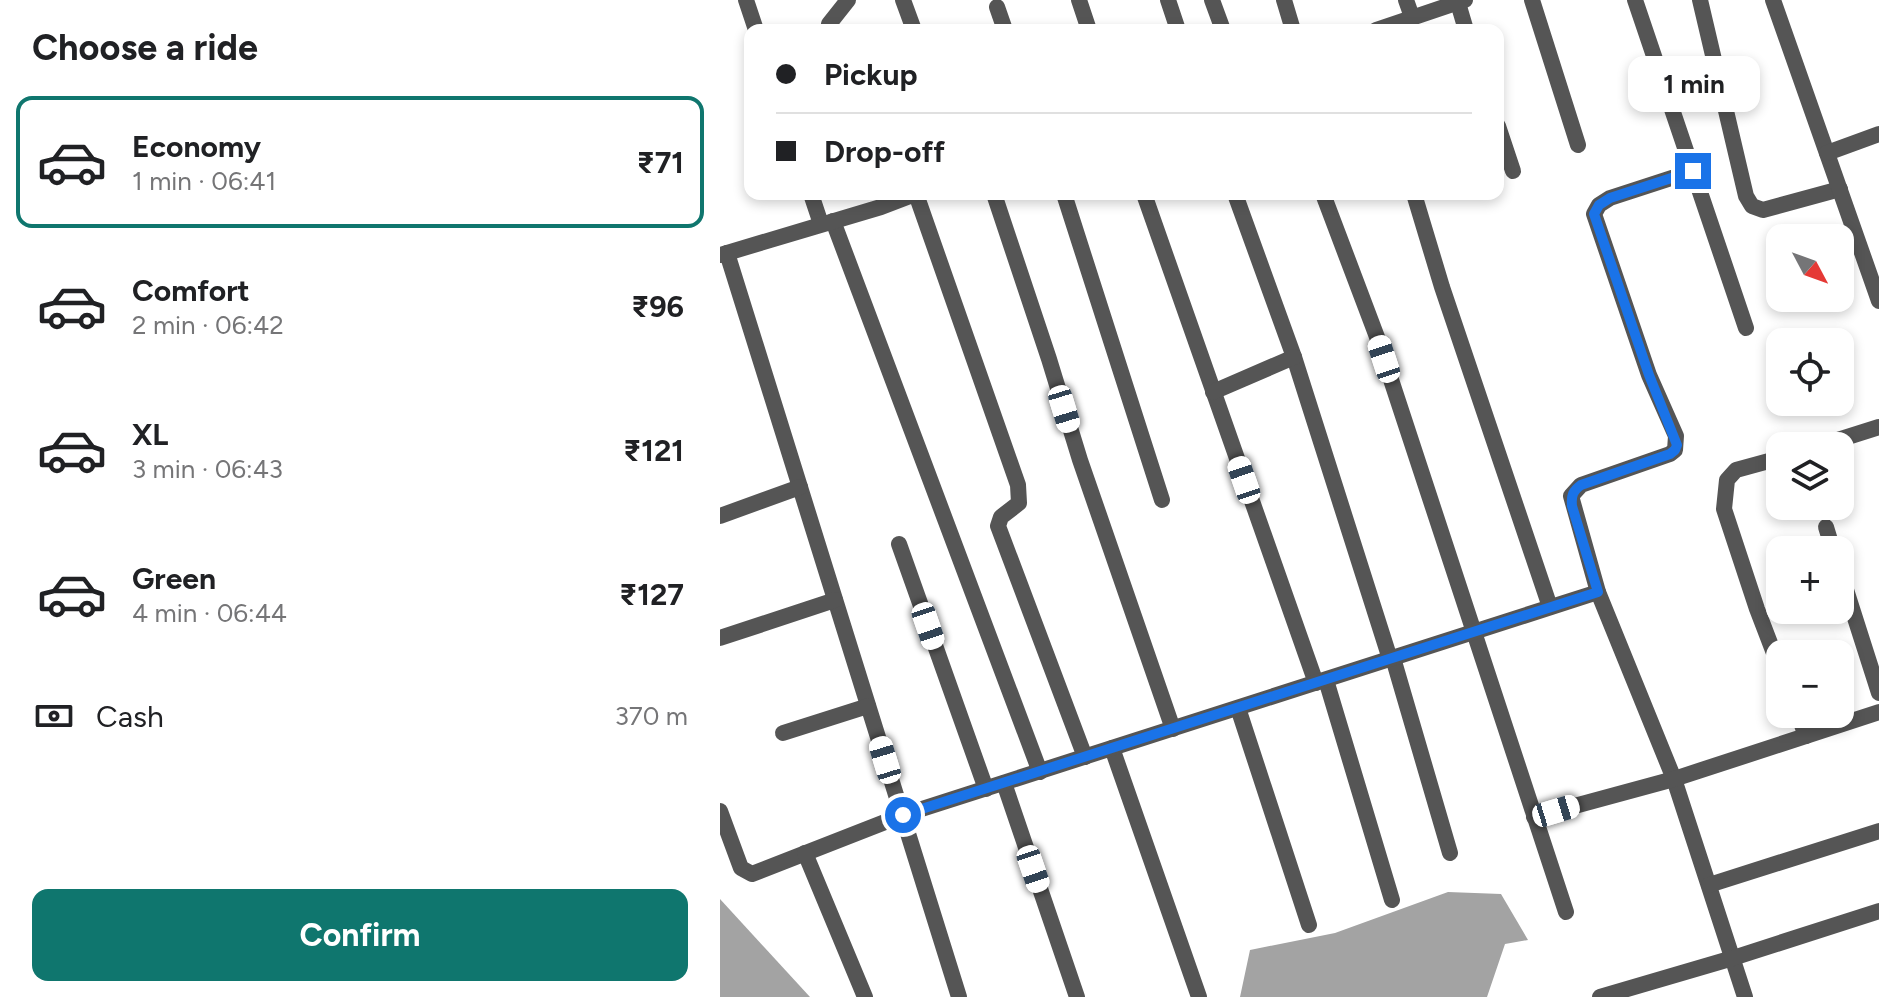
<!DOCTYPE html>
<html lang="en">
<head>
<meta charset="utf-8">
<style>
  body { margin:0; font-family:Figtree,sans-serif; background:#f2f2f2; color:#202124; height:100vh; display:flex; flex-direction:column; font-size:30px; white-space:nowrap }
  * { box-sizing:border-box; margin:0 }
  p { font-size:26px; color:#757577 }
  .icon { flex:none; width:44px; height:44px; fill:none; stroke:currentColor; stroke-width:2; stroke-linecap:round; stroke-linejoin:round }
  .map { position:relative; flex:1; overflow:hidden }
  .panel { display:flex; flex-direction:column; background:#fff; width:720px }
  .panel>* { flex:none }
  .banner { position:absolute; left:24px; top:24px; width:760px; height:176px; border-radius:16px; box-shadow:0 4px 12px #0003; display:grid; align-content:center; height:176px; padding:0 32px; background:#fff }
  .needle { width:52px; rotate:131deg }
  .controls { position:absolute; left:1046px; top:224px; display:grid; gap:16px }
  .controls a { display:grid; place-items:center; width:88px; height:88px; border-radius:16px; background:#fff; box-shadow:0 4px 12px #0003; font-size:40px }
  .end { position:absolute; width:36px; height:36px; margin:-18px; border:10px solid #1a73e8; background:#fff; box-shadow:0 0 0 4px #fff }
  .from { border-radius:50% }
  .bubble { position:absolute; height:56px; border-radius:16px; background:#fff; box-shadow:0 4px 12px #0003; font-size:26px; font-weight:700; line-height:56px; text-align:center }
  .car { position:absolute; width:24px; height:48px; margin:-24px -12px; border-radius:10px; box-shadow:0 0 6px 2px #0007; background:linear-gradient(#fff 24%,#345 0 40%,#fff 0 76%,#345 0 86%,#fff 0) }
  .banner b { display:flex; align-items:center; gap:28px; height:76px; font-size:30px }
  .banner b+b { border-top:2px solid #e0e0e0 }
  .banner i { width:20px; height:20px; background:#202124 }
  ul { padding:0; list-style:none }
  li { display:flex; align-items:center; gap:24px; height:132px; margin:0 16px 12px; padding:0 16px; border:4px solid transparent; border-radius:16px }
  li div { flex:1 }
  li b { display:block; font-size:30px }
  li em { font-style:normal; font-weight:700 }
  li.active { border-color:#0f766e }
  li>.icon { width:72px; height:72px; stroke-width:1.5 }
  h2 { padding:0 32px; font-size:36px; line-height:96px }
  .pay { display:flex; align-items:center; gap:20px; height:88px; padding:0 32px; font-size:30px }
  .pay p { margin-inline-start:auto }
  .primary-button { display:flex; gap:16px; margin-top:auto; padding:16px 32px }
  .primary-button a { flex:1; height:92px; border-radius:16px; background:#0f766e; color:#fff; font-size:32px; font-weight:700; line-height:92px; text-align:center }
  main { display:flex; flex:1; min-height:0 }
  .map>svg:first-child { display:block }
</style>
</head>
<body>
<main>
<section class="panel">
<h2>Choose a ride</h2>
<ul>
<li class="active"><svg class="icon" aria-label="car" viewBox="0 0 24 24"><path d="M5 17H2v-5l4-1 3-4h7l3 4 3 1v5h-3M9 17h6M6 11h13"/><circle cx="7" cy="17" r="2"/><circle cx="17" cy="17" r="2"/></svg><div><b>Economy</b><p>1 min · 06:41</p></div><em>₹71</em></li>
<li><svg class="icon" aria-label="car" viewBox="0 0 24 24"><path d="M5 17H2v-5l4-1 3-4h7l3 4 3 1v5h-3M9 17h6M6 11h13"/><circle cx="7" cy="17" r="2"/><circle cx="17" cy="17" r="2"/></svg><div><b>Comfort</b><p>2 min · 06:42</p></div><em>₹96</em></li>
<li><svg class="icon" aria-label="car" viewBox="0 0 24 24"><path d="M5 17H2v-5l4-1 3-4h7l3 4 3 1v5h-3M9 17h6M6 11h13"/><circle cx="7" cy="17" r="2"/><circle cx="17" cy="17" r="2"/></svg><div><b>XL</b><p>3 min · 06:43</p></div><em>₹121</em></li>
<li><svg class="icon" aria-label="car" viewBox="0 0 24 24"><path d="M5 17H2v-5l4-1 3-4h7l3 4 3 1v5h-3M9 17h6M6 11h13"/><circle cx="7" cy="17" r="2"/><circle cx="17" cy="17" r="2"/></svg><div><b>Green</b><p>4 min · 06:44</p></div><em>₹127</em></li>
</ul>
<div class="pay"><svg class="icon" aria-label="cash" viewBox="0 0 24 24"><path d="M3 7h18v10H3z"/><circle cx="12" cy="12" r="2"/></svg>Cash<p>370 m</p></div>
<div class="primary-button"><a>Confirm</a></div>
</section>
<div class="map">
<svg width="1159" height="997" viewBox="0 0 1159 997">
  <rect width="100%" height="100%" fill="#fff"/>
  <!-- water -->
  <g fill="#a3a3a3">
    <polygon points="728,892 781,894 808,940 785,944 767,997 520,997 530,950 615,933"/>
    <polygon points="0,899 90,997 0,997"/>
  </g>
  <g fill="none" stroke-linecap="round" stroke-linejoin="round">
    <!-- street -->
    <g stroke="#555" stroke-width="16">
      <polyline points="26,0 36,30"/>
      <polyline points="183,0 194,30"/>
      <polyline points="359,0 369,30"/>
      <polyline points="448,0 458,30"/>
      <polyline points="492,0 503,30"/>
      <polyline points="564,0 573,30"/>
      <polyline points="686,0 692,17"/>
      <polyline points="812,0 858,145"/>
      <polyline points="915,0 1026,328"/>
      <polyline points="980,0 1026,196 1032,206 1043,210 1120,189"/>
      <polyline points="1053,0 1159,301"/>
      <polyline points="738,3 746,30"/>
      <polyline points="277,7 285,30"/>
      <polyline points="108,30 109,24 128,0"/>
      <polyline points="656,30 745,0"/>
      <polyline points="778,126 793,171"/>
      <polyline points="1107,153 1159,134"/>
      <polyline points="973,171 890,198 879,205 874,214 929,375 956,436 955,450 950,454 861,485 851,496 878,592 954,779 1025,997"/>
      <polyline points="91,194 101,224"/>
      <polyline points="196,194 298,485 299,503 281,517 278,526 365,757"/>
      <polyline points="274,194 329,359 360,460 453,729"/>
      <polyline points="344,194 442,500"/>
      <polyline points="424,194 596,683"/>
      <polyline points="515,194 574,357 670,659"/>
      <polyline points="603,194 657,337 846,912"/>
      <polyline points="694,194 722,287 830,607"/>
      <polyline points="113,221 320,772"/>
      <polyline points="7,253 239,997"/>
      <polyline points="0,255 161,207 195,194"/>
      <polyline points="493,392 574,357"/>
      <polyline points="1099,446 1159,427"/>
      <polyline points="1060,458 1016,470 1007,480 1004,509 1037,609 1060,669"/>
      <polyline points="0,516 80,487"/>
      <polyline points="1106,527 1113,550"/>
      <polyline points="179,544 266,789"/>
      <polyline points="1120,571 1159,693"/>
      <polyline points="0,638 115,600"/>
      <polyline points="673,658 730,853"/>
      <polyline points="606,680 672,900"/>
      <polyline points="518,708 589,925"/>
      <polyline points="1078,714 1086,736"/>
      <polyline points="63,733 148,706"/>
      <polyline points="392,748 479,997"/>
      <polyline points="284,783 357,997"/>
      <polyline points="0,811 21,868 32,874 183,815 878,592"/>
      <polyline points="814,817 954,779 1159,712"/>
      <polyline points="85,853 145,997"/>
      <polyline points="989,885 1159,831"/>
      <polyline points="880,997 1013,958 1159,911"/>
    </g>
  </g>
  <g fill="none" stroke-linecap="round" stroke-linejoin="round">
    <!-- route -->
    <path stroke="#1a73e8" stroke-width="10" d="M183 815 878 592 852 506C851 495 853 491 861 485L950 454 955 450 957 445 929 375 874 214 879 205 890 198 973 171"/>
  </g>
</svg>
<div class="controls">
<a><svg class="needle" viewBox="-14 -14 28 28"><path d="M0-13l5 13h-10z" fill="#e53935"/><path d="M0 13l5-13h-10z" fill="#757577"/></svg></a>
<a><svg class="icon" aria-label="locate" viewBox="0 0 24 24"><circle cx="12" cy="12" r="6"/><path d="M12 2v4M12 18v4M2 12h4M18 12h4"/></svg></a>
<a><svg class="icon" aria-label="layers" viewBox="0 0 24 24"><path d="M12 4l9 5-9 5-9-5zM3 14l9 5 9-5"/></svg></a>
<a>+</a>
<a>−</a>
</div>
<i class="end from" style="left:183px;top:815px"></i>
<i class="end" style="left:973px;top:171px"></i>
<div class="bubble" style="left:908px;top:56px;width:132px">1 min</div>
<i class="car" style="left:664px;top:359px;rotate:342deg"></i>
<i class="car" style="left:344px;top:409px;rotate:163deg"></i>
<i class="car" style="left:524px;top:480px;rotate:341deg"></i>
<i class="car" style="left:208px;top:626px;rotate:161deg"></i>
<i class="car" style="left:165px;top:760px;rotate:343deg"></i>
<i class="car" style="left:836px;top:811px;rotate:73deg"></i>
<i class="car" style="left:313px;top:869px;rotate:161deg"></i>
<div class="banner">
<b><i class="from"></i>Pickup</b>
<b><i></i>Drop-off</b>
</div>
</div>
</main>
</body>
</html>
